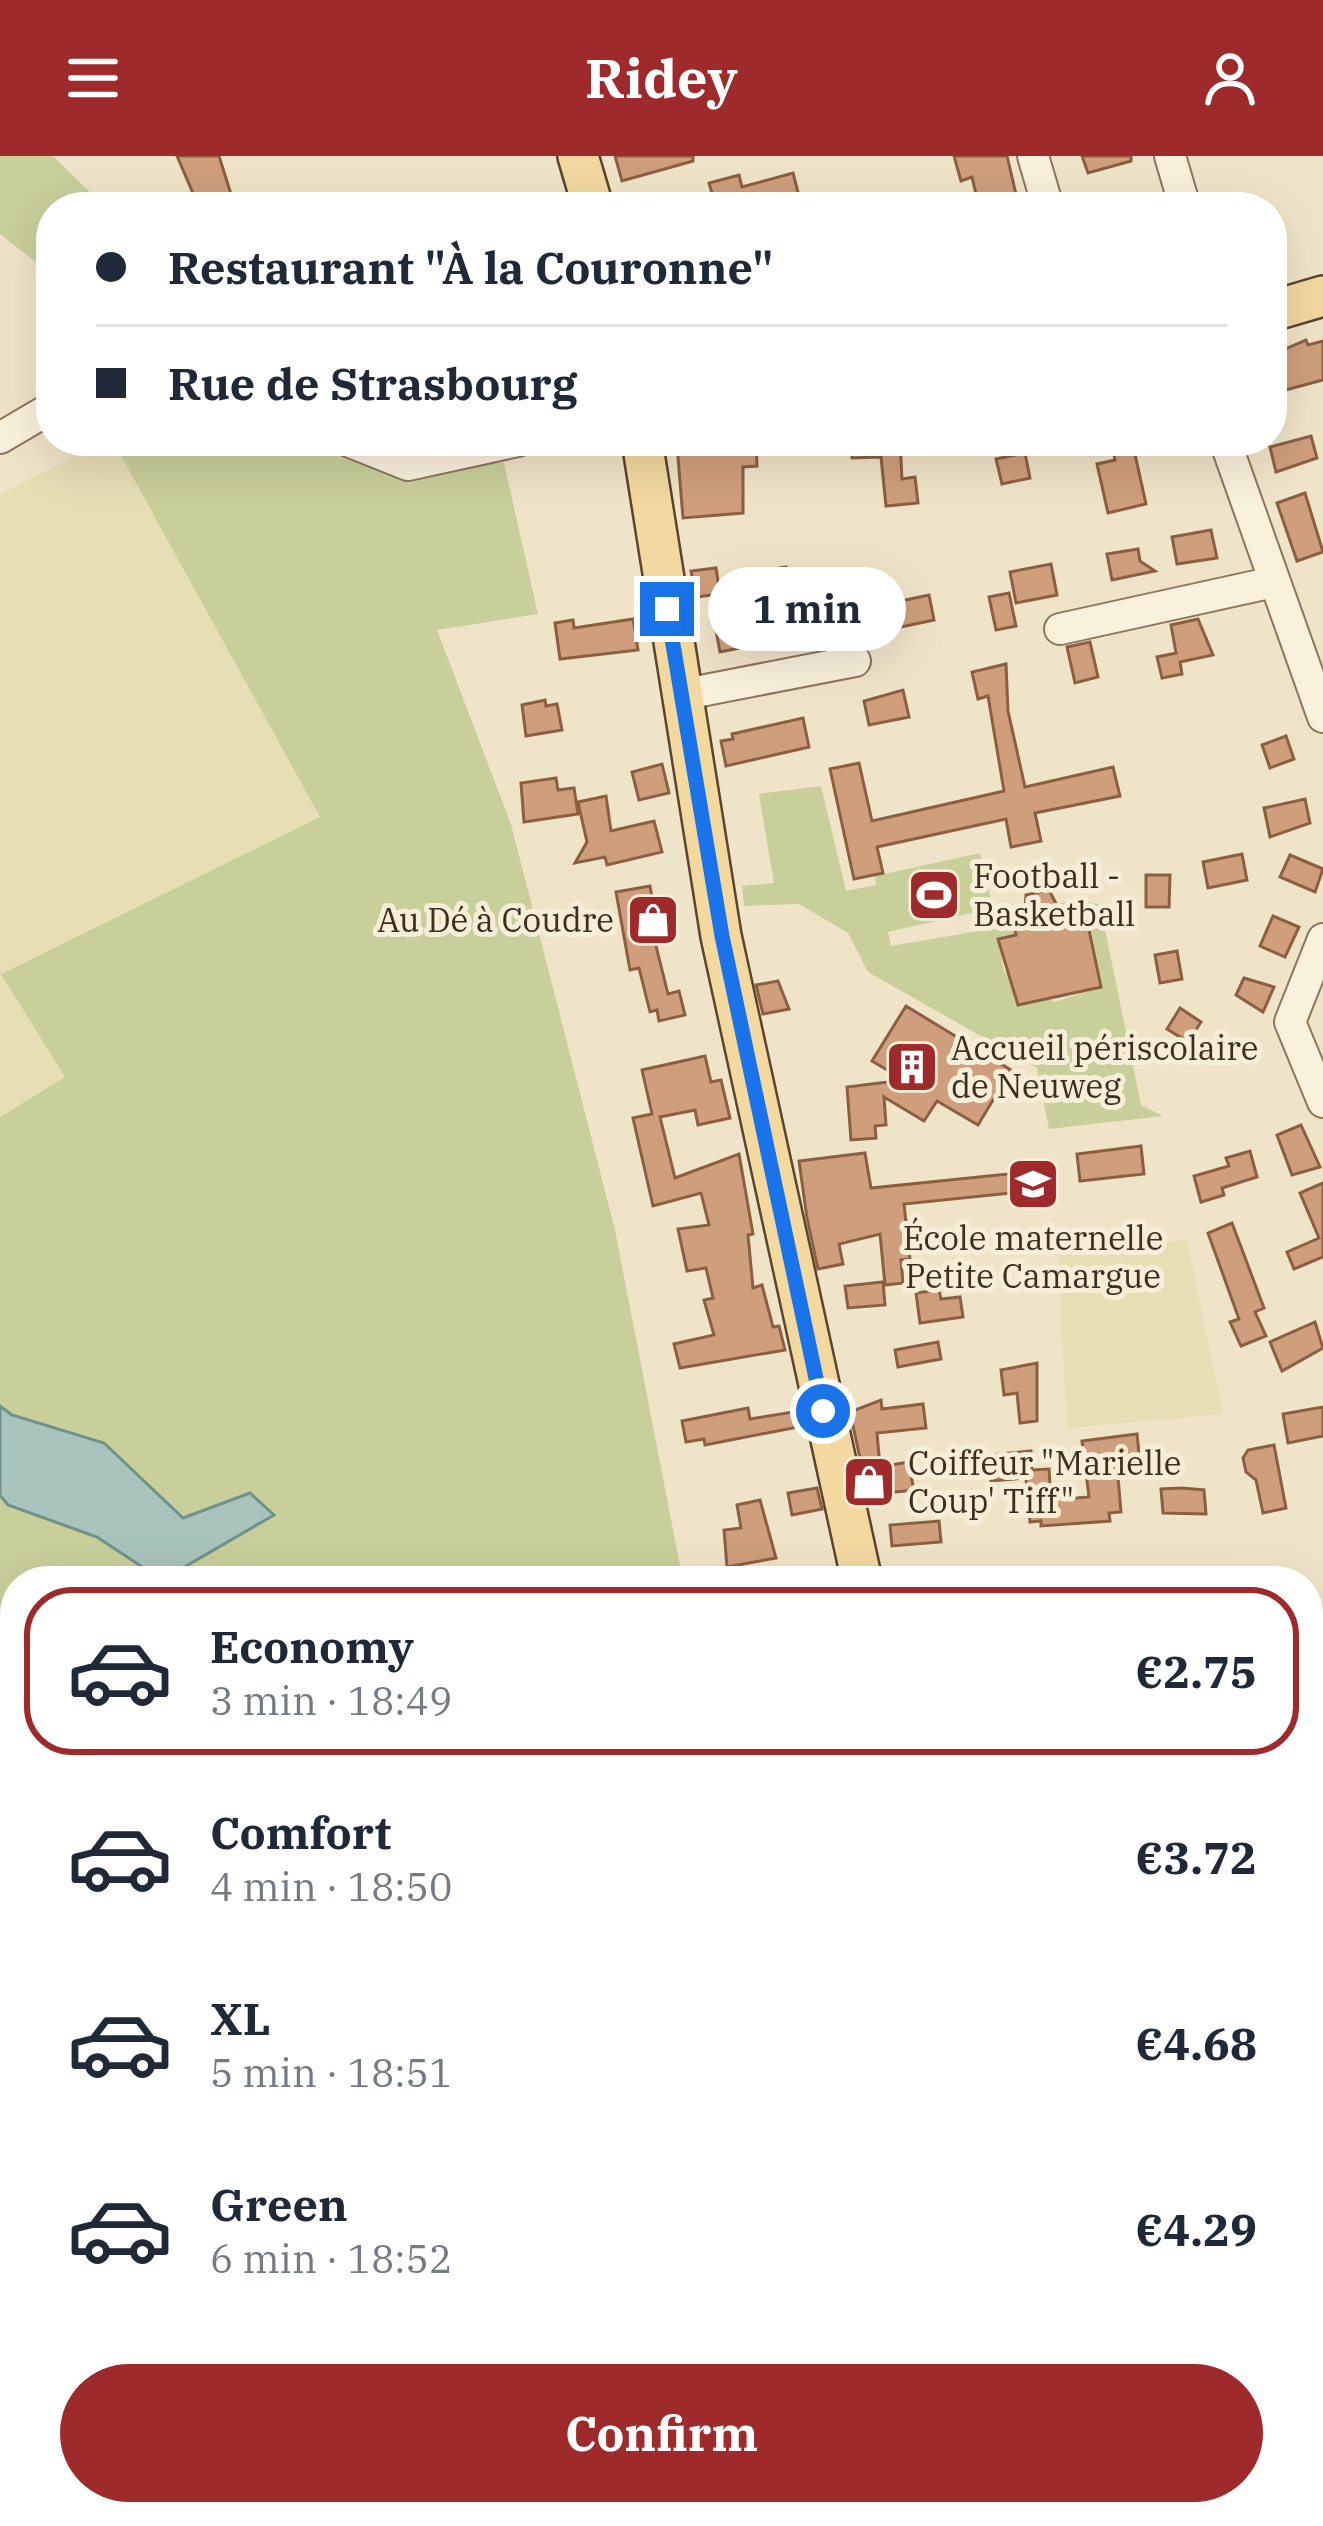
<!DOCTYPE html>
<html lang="en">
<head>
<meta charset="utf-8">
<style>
  body { margin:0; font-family:"IBM Plex Serif",serif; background:#f6f6f7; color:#1f2937; height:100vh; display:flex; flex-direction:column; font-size:45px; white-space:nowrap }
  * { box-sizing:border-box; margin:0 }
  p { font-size:39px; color:#747a83 }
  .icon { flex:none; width:66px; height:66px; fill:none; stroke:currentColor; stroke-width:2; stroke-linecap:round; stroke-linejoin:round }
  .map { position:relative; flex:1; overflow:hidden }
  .panel { position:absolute; left:0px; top:1410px; width:1323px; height:960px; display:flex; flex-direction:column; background:#fff; border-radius:48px 48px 0 0; box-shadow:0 12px 48px #0002 }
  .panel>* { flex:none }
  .hud { position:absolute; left:36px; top:36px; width:1251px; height:264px; border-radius:48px; box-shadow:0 12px 48px #0002; display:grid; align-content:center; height:264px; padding:0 60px; background:#fff }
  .end { position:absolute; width:54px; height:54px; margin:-27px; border:15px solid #1a73e8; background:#fff; box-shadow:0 0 0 6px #fff }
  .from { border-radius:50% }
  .bubble { position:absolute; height:84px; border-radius:42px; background:#fff; box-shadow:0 12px 48px #0002; font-size:39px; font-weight:700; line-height:84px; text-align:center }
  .hud b { display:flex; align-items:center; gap:42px; height:114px; font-size:45px }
  .hud b+b { border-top:3px solid #e0e1e3 }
  .hud i { width:30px; height:30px; background:#1f2937 }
  ul { padding:21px 0 0; list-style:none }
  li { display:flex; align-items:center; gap:36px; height:168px; margin:0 24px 18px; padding:0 36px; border:6px solid transparent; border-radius:48px }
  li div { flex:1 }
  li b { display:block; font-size:45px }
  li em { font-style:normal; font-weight:700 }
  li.selected { border-color:#9e2a2b }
  li>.icon { width:108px; height:108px; stroke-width:1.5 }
  .primary-button { display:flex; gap:24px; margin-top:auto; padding:24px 60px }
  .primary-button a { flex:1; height:138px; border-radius:72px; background:#9e2a2b; color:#fff; font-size:48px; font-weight:700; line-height:138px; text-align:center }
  header { display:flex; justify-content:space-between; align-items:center; height:156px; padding:0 60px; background:#9e2a2b; color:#fff; font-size:54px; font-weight:700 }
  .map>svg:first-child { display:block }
</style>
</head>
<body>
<header><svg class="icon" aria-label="menu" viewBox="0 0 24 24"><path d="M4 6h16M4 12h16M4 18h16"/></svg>Ridey<svg class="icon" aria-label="person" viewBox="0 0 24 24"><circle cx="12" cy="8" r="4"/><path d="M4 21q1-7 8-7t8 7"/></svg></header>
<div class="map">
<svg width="1323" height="2370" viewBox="0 0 1323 2370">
  <rect width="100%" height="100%" fill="#f0e4c8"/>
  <!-- farmland -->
  <g fill="#e6deb5">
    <polygon points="103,285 113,285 123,299 320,661 2,817 66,922 0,961 0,339"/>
    <polygon points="1187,1084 1223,1258 1067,1272 1058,1099"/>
    <polygon points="1181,1410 1183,1425 1018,1425 1018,1423"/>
    <polygon points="1323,2285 1323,2370 1301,2370 1292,2355 1308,2355 1308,2293"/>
  </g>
  <!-- green -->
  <g fill="#c9cf9b">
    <polygon points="0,0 53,0 105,51 51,51 51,118 0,78"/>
    <polygon points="113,285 360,285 504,307 538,458 437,474 511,668 615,1074 683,1425 15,1425 15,2355 664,2355 664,2364 273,2370 258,2359 247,2370 0,2370 0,961 65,921 1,818 320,661"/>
    <polygon points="821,630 846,735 876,729 875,720 980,697 993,752 888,776 891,790 1014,769 1016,779 998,783 1004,816 1055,846 1101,831 1085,755 1062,759 1060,747 1082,744 1100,749 1141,949 1163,960 1049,973 1037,912 868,816 848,777 799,748 744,750 742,730 774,727 759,638"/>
  </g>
  <!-- water -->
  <polygon fill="#a9c4bc" stroke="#6f938a" stroke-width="3" points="0,1250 12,1259 104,1287 183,1362 250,1337 274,1359 162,1424 97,1381 8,1349 0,1339"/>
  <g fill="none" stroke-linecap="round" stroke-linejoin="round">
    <!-- stream -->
    <g stroke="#6f938a" stroke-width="6">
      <polyline points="0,2090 15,2100"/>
      <polyline points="164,2355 166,2370"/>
      <polyline points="273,2355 292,2370"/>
    </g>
  </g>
  <!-- building -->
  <g fill="#cf9f7d" stroke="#8d5f41" stroke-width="3">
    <polygon points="177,0 219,0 235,51 199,51"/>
    <polygon points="615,0 693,0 693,5 622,25"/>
    <polygon points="954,0 1007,0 1019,51 979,51 972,21 961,25"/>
    <polygon points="1082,0 1131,0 1131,5 1088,17"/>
    <polygon points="793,17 800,44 775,51 716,51 709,27 739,19 742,31"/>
    <polygon points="1306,184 1308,189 1323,185 1323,224 1278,236 1272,199"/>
    <polygon points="1311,280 1317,302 1276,316 1270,291"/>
    <polygon points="756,285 757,310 743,311 743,357 683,362 677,289"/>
    <polygon points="851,285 900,285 902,323 915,321 918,347 886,350 881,301 852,302"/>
    <polygon points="1111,285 1132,285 1146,348 1108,357 1097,308 1115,304"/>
    <polygon points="1025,297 1030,322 1002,328 996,303"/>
    <polygon points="1305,337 1323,396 1297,405 1277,347"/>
    <polygon points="1211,374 1217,402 1177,408 1172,381"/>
    <polygon points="1138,393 1140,405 1155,415 1112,424 1107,398"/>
    <polygon points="1051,408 1057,439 1016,447 1010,416"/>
    <polygon points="786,411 791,462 850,450 855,474 826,480 825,475 720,496 716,475 772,463 765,433 754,435 751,417"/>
    <polygon points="716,412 720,438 696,441 691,415"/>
    <polygon points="1009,437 1016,470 996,474 989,441"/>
    <polygon points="929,439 934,464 901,471 896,446"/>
    <polygon points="633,463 638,494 560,503 555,467 573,464 574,472"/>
    <polygon points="1198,463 1213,499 1180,506 1182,518 1162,522 1157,501 1176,497 1171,469"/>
    <polygon points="1090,486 1098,521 1075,527 1067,491"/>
    <polygon points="1006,508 1008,555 1025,631 1113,611 1120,640 1035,657 1041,685 1011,691 1006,663 877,691 883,717 854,723 830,613 859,607 872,665 1004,635 988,540 978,543 972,516"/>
    <polygon points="903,534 909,561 869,569 864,545"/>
    <polygon points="545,544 546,550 557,548 562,574 526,580 522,549"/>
    <polygon points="803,562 809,591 726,610 721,585 733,583 732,578"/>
    <polygon points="1286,580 1294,603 1270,612 1262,589"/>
    <polygon points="662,608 669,637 639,644 632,616"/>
    <polygon points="556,622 558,634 574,632 578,658 524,666 521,627"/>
    <polygon points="606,640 611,675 654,665 662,696 607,709 605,701 575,707 587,686 578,646"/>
    <polygon points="1305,643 1310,667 1270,681 1264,652"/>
    <polygon points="1242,698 1247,724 1208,732 1203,706"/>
    <polygon points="1290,699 1323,713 1315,736 1280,721"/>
    <polygon points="1146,719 1170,719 1169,751 1146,751"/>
    <polygon points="650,730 657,769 651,770 668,838 679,835 685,859 659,865 657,854 650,856 639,812 630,814 616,736"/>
    <polygon points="1049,734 1062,759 1085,755 1101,831 1018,849 998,783 1016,779 1014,769 1024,767 1026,739"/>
    <polygon points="1273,760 1299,771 1285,801 1260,790"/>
    <polygon points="1177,795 1182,823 1160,827 1155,799"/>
    <polygon points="1244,822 1274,831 1263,856 1236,839"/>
    <polygon points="778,825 789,853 763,858 756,829"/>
    <polygon points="906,850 1011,914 978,969 937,945 924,965 884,941 886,969 875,970 876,982 851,984 847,931 904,924 872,905"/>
    <polygon points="1180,852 1201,866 1188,886 1167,873"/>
    <polygon points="705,900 711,926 721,924 730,962 698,969 695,954 660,961 675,1022 739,998 753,1078 748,1079 753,1132 762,1129 773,1171 779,1170 785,1194 680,1212 674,1188 714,1179 704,1144 713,1142 706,1112 687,1115 678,1073 709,1069 701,1037 653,1050 633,962 652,958 642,914"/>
    <polygon points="1301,969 1320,1011 1292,1019 1277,979"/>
    <polygon points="1141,990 1144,1018 1080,1025 1077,998"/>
    <polygon points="1250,995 1257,1021 1222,1032 1224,1039 1201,1046 1194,1020 1229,1010 1226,1002"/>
    <polygon points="865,997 871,1032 1047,1014 1049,1033 904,1048 910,1103 901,1104 903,1127 885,1129 880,1078 839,1088 843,1108 818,1113 807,1062 799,1005"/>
    <polygon points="1323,1027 1323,1101 1294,1113 1287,1096 1319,1082 1300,1037"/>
    <polygon points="1232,1067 1264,1152 1255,1156 1266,1180 1241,1190 1230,1166 1239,1163 1208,1077"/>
    <polygon points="883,1126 885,1149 848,1152 845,1130"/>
    <polygon points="939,1134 941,1143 960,1141 963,1161 920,1167 916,1137"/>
    <polygon points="1315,1166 1323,1192 1282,1215 1270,1186"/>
    <polygon points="938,1186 941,1203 898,1211 895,1194"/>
    <polygon points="1037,1207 1037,1265 1020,1267 1017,1237 1004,1239 1001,1214"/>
    <polygon points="881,1244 882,1253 923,1248 926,1272 877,1277 880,1311 908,1306 914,1334 868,1339 850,1256"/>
    <polygon points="1323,1251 1323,1280 1288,1287 1283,1258"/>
    <polygon points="748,1252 750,1263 800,1255 803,1270 705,1289 704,1283 686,1286 682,1265"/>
    <polygon points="1137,1278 1140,1307 1117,1310 1121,1356 1109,1357 1110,1365 1041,1370 1041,1365 1030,1366 1026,1322 991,1325 989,1299 1031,1295 1032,1314 1049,1313 1051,1344 1089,1341 1082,1285"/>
    <polygon points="1274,1289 1286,1352 1263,1357 1256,1324 1246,1316 1243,1302 1248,1294"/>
    <polygon points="817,1332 822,1353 792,1359 788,1337"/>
    <polygon points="1182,1332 1204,1334 1206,1358 1163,1357 1161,1333"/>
    <polygon points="760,1344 776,1402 727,1411 724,1374 741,1372 737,1349"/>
    <polygon points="939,1365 941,1386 892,1390 890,1369"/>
  </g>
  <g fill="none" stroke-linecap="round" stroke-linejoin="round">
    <!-- minor casing -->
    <g stroke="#8d765c" stroke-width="34">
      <g id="minor">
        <polyline points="1033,0 1048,51"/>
        <polyline points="1170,0 1185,51"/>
        <polyline points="0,282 51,252"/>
        <polyline points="348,285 408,309 518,285"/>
        <polyline points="1225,285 1323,561"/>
        <polyline points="1060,473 1274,426"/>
        <polyline points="680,539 855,505"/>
        <polyline points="1323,783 1290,866 1323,946"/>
        <polyline points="1308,1613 1323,1612"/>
        <polyline points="908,2355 915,2370"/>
      </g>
    </g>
    <!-- major casing -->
    <g stroke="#5b4430" stroke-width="44">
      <g id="major">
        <polyline points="578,0 593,51"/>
        <polyline points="1272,155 1323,140"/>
        <polyline points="642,285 721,780 862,1425"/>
        <polyline points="944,2355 945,2370"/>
      </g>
    </g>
    <!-- minor -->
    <use href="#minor" stroke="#faf1dc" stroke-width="30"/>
    <!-- major -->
    <use href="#major" stroke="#f3d9a0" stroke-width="39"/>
  </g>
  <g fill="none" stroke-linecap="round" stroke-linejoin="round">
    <!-- route -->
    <polyline stroke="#1a73e8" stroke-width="15" points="667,453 722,780 823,1255"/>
  </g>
  <!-- icons -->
  <defs>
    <g id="stadium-square" transform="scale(2.7)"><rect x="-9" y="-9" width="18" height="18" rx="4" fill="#9e2a2b" stroke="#f7eed8"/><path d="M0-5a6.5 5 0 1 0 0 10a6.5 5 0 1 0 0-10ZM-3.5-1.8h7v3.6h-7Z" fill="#fff"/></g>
    <g id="shop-square" transform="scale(2.7)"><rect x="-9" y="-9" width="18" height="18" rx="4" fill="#9e2a2b" stroke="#f7eed8"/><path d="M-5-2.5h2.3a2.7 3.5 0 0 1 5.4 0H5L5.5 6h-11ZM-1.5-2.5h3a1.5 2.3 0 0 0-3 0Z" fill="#fff"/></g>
    <g id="building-square" transform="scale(2.7)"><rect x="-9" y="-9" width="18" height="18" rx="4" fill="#9e2a2b" stroke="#f7eed8"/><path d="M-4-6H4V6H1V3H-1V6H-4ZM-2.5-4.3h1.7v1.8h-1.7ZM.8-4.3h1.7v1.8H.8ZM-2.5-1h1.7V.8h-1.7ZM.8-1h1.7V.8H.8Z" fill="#fff"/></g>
    <g id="school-square" transform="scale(2.7)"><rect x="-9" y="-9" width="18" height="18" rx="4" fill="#9e2a2b" stroke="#f7eed8"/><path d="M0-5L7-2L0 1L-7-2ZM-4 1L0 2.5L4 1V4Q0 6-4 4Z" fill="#fff"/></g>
  </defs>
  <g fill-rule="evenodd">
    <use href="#stadium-square" x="934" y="739"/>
    <use href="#shop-square" x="653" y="764"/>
    <use href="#building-square" x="912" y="911"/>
    <use href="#school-square" x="1033" y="1028"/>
    <use href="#shop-square" x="869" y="1326"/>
  </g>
  <g text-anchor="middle" stroke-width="10" stroke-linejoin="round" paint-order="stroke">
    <!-- poi labels -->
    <g font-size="33" fill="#3d2e20" stroke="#f7eed8" text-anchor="start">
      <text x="973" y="732">Football -<tspan x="973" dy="38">Basketball</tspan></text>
      <text x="614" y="776" text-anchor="end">Au Dé à Coudre</text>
      <text x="951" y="904">Accueil périscolaire<tspan x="951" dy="38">de Neuweg</tspan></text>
      <text x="1033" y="1094" text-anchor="middle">École maternelle<tspan x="1033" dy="38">Petite Camargue</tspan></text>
      <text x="908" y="1319">Coiffeur "Marielle<tspan x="908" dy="38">Coup' Tiff"</tspan></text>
    </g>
  </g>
</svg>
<i class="end from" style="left:823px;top:1255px"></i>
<i class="end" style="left:667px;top:453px"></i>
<div class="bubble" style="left:708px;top:411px;width:198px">1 min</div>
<div class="hud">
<b><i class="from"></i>Restaurant &quot;À la Couronne&quot;</b>
<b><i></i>Rue de Strasbourg</b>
</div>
<section class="panel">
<ul>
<li class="selected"><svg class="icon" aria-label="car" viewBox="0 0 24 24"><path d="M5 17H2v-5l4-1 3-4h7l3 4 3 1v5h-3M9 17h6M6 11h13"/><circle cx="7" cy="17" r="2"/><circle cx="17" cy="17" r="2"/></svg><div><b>Economy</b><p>3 min · 18:49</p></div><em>€2.75</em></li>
<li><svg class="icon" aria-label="car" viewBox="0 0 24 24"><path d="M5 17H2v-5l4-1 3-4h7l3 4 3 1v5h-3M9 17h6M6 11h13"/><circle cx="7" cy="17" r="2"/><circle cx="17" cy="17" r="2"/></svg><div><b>Comfort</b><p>4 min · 18:50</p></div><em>€3.72</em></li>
<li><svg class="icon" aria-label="car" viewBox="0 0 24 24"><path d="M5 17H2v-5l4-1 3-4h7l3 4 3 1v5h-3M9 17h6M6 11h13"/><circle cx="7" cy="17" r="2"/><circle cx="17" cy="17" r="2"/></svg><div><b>XL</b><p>5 min · 18:51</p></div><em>€4.68</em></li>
<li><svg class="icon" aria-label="car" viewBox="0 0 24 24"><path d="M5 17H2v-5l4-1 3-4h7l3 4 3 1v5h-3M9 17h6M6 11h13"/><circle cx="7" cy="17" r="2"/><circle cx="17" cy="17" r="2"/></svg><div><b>Green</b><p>6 min · 18:52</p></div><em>€4.29</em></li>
</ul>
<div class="primary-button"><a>Confirm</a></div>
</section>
</div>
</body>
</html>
